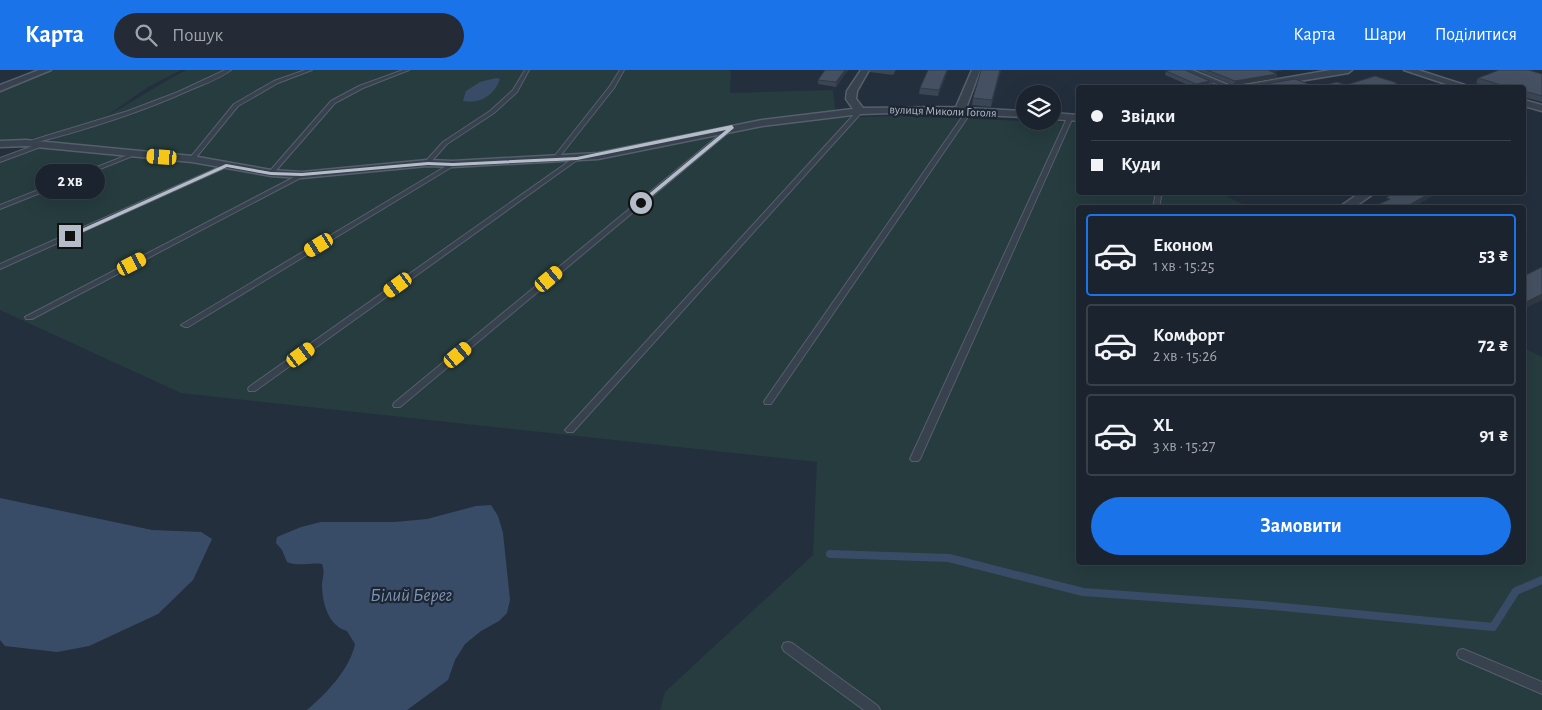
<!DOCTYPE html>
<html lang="uk">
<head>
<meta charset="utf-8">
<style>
  body { margin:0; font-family:"Alegreya Sans",sans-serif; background:#242b36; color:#f1f3f6; height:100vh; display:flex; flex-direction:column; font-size:19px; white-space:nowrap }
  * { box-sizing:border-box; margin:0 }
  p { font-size:16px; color:#a0a4aa }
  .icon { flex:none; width:28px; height:28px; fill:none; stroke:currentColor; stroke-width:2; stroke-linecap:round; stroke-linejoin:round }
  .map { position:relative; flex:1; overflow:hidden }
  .side { position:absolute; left:1076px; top:135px; width:450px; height:360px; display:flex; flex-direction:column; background:#1b232e; border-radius:5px; box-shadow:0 5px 20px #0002,0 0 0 1px #39404a }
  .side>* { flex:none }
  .top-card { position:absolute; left:1076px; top:15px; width:450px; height:110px; border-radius:5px; box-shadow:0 5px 20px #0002,0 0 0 1px #39404a; display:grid; align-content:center; height:110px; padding:0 15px; background:#1b232e }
  .fabs { position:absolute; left:1016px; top:15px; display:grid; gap:10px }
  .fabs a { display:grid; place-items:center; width:45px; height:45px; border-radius:50%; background:#1b232e; box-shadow:0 5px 20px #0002,0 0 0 1px #39404a; font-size:25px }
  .end { position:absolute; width:22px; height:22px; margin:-11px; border:6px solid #b4bcc9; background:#111; box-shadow:0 0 0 2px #111 }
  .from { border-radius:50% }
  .bubble { position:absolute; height:35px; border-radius:18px; background:#1b232e; box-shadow:0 5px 20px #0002,0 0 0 1px #39404a; font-size:16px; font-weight:700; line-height:35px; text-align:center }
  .car { position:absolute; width:15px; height:30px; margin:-15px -8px; border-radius:6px; box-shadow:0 0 4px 1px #0007; background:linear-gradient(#f5c518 24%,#345 0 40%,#f5c518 0 76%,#345 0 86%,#f5c518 0) }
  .top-card b { display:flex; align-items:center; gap:18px; height:48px; font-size:19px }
  .top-card b+b { border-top:1px solid #39404a }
  .top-card i { width:12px; height:12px; background:#f1f3f6 }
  ul { padding:9px 0 0; list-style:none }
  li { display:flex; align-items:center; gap:15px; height:82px; margin:0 10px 8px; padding:0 5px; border:2px solid #39404a; border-radius:5px }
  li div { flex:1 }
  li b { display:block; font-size:19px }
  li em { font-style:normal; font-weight:700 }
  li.on { border-color:#1a73e8 }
  li>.icon { width:45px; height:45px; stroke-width:1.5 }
  .button { display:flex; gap:10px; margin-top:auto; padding:10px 15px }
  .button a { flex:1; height:58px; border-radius:30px; background:#1a73e8; color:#fff; font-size:20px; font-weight:700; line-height:58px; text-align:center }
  header { display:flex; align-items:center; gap:30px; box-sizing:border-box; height:70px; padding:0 25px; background:#1a73e8; color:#fff }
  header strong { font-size:24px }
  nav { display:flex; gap:28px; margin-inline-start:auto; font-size:18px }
  .search { width:350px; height:45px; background:#242b36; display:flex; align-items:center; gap:12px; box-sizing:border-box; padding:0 18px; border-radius:28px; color:#a0a4aa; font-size:19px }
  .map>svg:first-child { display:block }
</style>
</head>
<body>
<header>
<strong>Карта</strong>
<div class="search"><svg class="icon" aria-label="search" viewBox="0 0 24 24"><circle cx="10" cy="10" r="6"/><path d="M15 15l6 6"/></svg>Пошук</div>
<nav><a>Карта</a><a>Шари</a><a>Поділитися</a></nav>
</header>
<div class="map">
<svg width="1542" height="640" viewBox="0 0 1542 640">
  <rect width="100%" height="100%" fill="#242f3e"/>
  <!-- green -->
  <path fill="#263c3f" d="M51 0H181L148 17 108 45 88 55C122 40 153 17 186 0H726L731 1 730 23 833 20 836 48 893 46 1079 53V122L1220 123 1249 137 1079 138V492H1524V278L1542 287V640H660L665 622 813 485 817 392 181 323 0 240V88L36 77 82 57 29 69 0 70V20Z"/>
  <!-- water -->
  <g fill="#394c67">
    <path d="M496 8 500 9C494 26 480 34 463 31L466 21 480 12Z"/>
    <polygon points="0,428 152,460 201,462 212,469 193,510 158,544 89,576 57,582 5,576 0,570"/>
    <path d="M491 435 498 446 503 463 510 530 507 543 499 551 481 561 465 574 455 590 448 610 407 640H307C326 624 350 599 355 574L347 561C328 556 322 532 322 514 323 505 325 503 322 494 311 492 297 497 287 492L282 480 276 473 277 467 301 457 321 452H395L427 449 476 436Z"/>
  </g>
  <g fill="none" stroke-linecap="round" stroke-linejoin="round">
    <!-- stream -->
    <polyline stroke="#394c67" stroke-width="8" points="830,484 949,488 1083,522 1262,535 1493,557 1516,521 1542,510"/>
    <!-- lane casing -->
    <g stroke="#565f6c" stroke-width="2">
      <g id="lane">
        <path d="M225 0H231C219 9 204 14 190 20 137 44 82 61 26 75L23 73 128 41 178 22Z"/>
        <polygon points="305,0 312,0 278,13 238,36 194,90 190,90 190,88 234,34 274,11"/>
        <polygon points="403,0 409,0 363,18 335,33 273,104 269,104 269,102 331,31 359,16"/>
        <polygon points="525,0 529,0 517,22 494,43 447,74 429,94 425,94 425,92 443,72 490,41 513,20"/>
        <polygon points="620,0 624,0 614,18 557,90 553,90 553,88 610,16"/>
        <polygon points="858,40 863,41 573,362 567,362 565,360 567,358"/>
        <polygon points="967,40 972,41 771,334 765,334 764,332 765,330"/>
        <polygon points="1068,46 1073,47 920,389 918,391 912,391 910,389"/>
        <polygon points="730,56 735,57 400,337 394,337 393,335 394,333"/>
        <polygon points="41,73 44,75 43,76 0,92 0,88"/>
        <polygon points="130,84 135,85 0,139 0,135"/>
        <polygon points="575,87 580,88 255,321 249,321 248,319 249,317"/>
        <polygon points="453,92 455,93 455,95 188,257 185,257 181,255"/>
        <polygon points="224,95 229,96 0,199 0,194"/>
        <polygon points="302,103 305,105 304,106 32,249 26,249 25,247"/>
        <polygon points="1156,122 1162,122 1159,138 1153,138"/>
        <polygon points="788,572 792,573 878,636 880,640 864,640 784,581 782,577 784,573"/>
        <polygon points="1463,579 1542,612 1542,624 1459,588 1457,584 1459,580"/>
      </g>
    </g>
    <!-- street casing -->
    <g stroke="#565f6c" stroke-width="3">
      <g id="street">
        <polygon points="39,0 51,0 0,21 0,15"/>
        <polygon points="861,0 869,0 857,21 856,29 863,38 956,37 972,0 980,0 966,38 1025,41 1025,47 923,42 861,44 762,56 598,89 453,97 427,96 302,108 271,106 192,92 26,76 0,77 0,71 26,70 192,86 271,100 302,102 427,90 453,91 598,83 762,50 853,39 846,29 847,21"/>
        <polygon points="1180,0 1192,0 1233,17 1331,0 1352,0 1348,3 1257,18 1220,18"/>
        <polygon points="1404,0 1418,0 1474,18 1458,18"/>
        <polygon points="1524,30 1542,35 1542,41 1524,36"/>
        <polygon points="1052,43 1079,45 1079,51 1052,49"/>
        <polygon points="1361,122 1376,122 1353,138 1338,138"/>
      </g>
    </g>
    <!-- lane -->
    <use href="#lane" fill="#38414e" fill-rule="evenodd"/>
    <!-- street -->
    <use href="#street" fill="#38414e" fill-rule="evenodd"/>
  </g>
  <!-- wall -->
  <g fill="#3b4654">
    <polygon points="825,0 848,0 836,17 818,14 818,10"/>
    <polygon points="869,0 896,0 893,5 870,2"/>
    <polygon points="948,0 938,26 919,24 920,18"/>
    <polygon points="1001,0 991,37 972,35 973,28"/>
    <polygon points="1197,0 1283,0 1273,2 1277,4 1276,8 1233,15"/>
    <polygon points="1166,1 1209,15 1195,18 1165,5"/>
    <polygon points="1542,4 1542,32 1524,27 1524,18 1493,18 1476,13 1478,8"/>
    <polygon points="1211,11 1222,15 1316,17 1346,15 1397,13 1395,18 1210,18 1210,15"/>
  </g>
  <!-- shaded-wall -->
  <g fill="#303945">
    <polygon points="845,0 848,0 836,17 836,12"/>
    <polygon points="947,0 948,0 938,26 939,20"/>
    <polygon points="1000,0 1001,0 991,37 992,30"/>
    <polygon points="1269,0 1283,0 1266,4"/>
    <polygon points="1277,4 1276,8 1233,15 1235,11"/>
    <polygon points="1210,11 1209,15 1195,18 1196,14"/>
    <polygon points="1397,13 1395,18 1388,18"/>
    <polygon points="1432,122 1440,122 1412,138 1404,138"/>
    <polygon points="1542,224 1542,230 1524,239 1524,233"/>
  </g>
  <!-- building -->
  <g fill="#455162" stroke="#303945">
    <polygon points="825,0 845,0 836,12 818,10"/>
    <polygon points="928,0 947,0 939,20 920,18"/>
    <polygon points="981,0 1000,0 992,30 973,28"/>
    <polygon points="1172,0 1185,0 1210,11 1196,14 1166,1"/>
    <polygon points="1207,0 1269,0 1268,0 1277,4 1235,11"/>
    <polygon points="1499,0 1529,0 1542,4 1542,26 1524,21 1524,18 1511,18 1478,8"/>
    <polygon points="1375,6 1397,13 1388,18 1213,18 1211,11 1222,15 1259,15 1295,9 1316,17 1337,12 1346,15"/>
    <polygon points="1395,122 1432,122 1404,138 1371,138 1390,129 1386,128"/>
    <polygon points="1542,197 1542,224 1524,233 1524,206"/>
  </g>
  <!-- route -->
  <polygon fill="#b4bcc9" points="732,55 734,58 641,135 639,132 726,60 577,90 453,96 428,95 302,106 271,105 227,97 72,167 66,166 226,94 271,102 302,103 428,92 453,93 577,87"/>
  <g text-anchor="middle" stroke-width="4.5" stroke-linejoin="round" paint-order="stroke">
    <!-- far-street labels -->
    <g font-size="12" fill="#b4bcc9" stroke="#1d2633">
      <text transform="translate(943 41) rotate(2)" y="4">вулиця Миколи Гоголя</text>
    </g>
    <!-- near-water labels -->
    <g font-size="19" font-style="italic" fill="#7c92b1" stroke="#1d2633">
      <text x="411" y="531">Білий Берег</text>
    </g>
  </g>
</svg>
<div class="fabs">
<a><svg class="icon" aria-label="layers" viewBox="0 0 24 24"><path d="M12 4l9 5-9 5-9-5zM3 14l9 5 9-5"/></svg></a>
</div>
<i class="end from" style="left:641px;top:133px"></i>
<i class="end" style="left:70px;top:166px"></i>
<div class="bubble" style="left:35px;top:94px;width:70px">2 хв</div>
<i class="car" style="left:162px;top:87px;rotate:274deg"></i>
<i class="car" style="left:319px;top:175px;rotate:239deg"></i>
<i class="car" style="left:132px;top:194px;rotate:63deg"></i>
<i class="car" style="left:549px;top:209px;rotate:50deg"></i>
<i class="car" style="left:398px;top:215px;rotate:234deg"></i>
<i class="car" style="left:301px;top:285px;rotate:54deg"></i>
<i class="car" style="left:458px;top:285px;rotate:50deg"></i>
<div class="top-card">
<b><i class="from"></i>Звідки</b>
<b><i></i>Куди</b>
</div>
<section class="side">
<ul>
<li class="on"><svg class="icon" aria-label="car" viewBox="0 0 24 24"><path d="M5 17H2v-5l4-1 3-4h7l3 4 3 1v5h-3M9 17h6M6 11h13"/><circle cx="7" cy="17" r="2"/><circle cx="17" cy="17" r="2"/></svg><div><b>Економ</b><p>1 хв · 15:25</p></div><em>53 ₴</em></li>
<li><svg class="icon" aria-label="car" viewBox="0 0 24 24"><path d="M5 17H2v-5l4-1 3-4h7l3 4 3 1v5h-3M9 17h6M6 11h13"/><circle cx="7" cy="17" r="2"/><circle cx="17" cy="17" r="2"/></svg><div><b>Комфорт</b><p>2 хв · 15:26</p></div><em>72 ₴</em></li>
<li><svg class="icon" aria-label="car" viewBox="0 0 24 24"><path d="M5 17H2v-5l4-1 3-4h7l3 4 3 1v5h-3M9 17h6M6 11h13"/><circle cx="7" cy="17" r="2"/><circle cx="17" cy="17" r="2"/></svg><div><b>XL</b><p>3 хв · 15:27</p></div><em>91 ₴</em></li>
</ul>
<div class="button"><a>Замовити</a></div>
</section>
</div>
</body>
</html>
